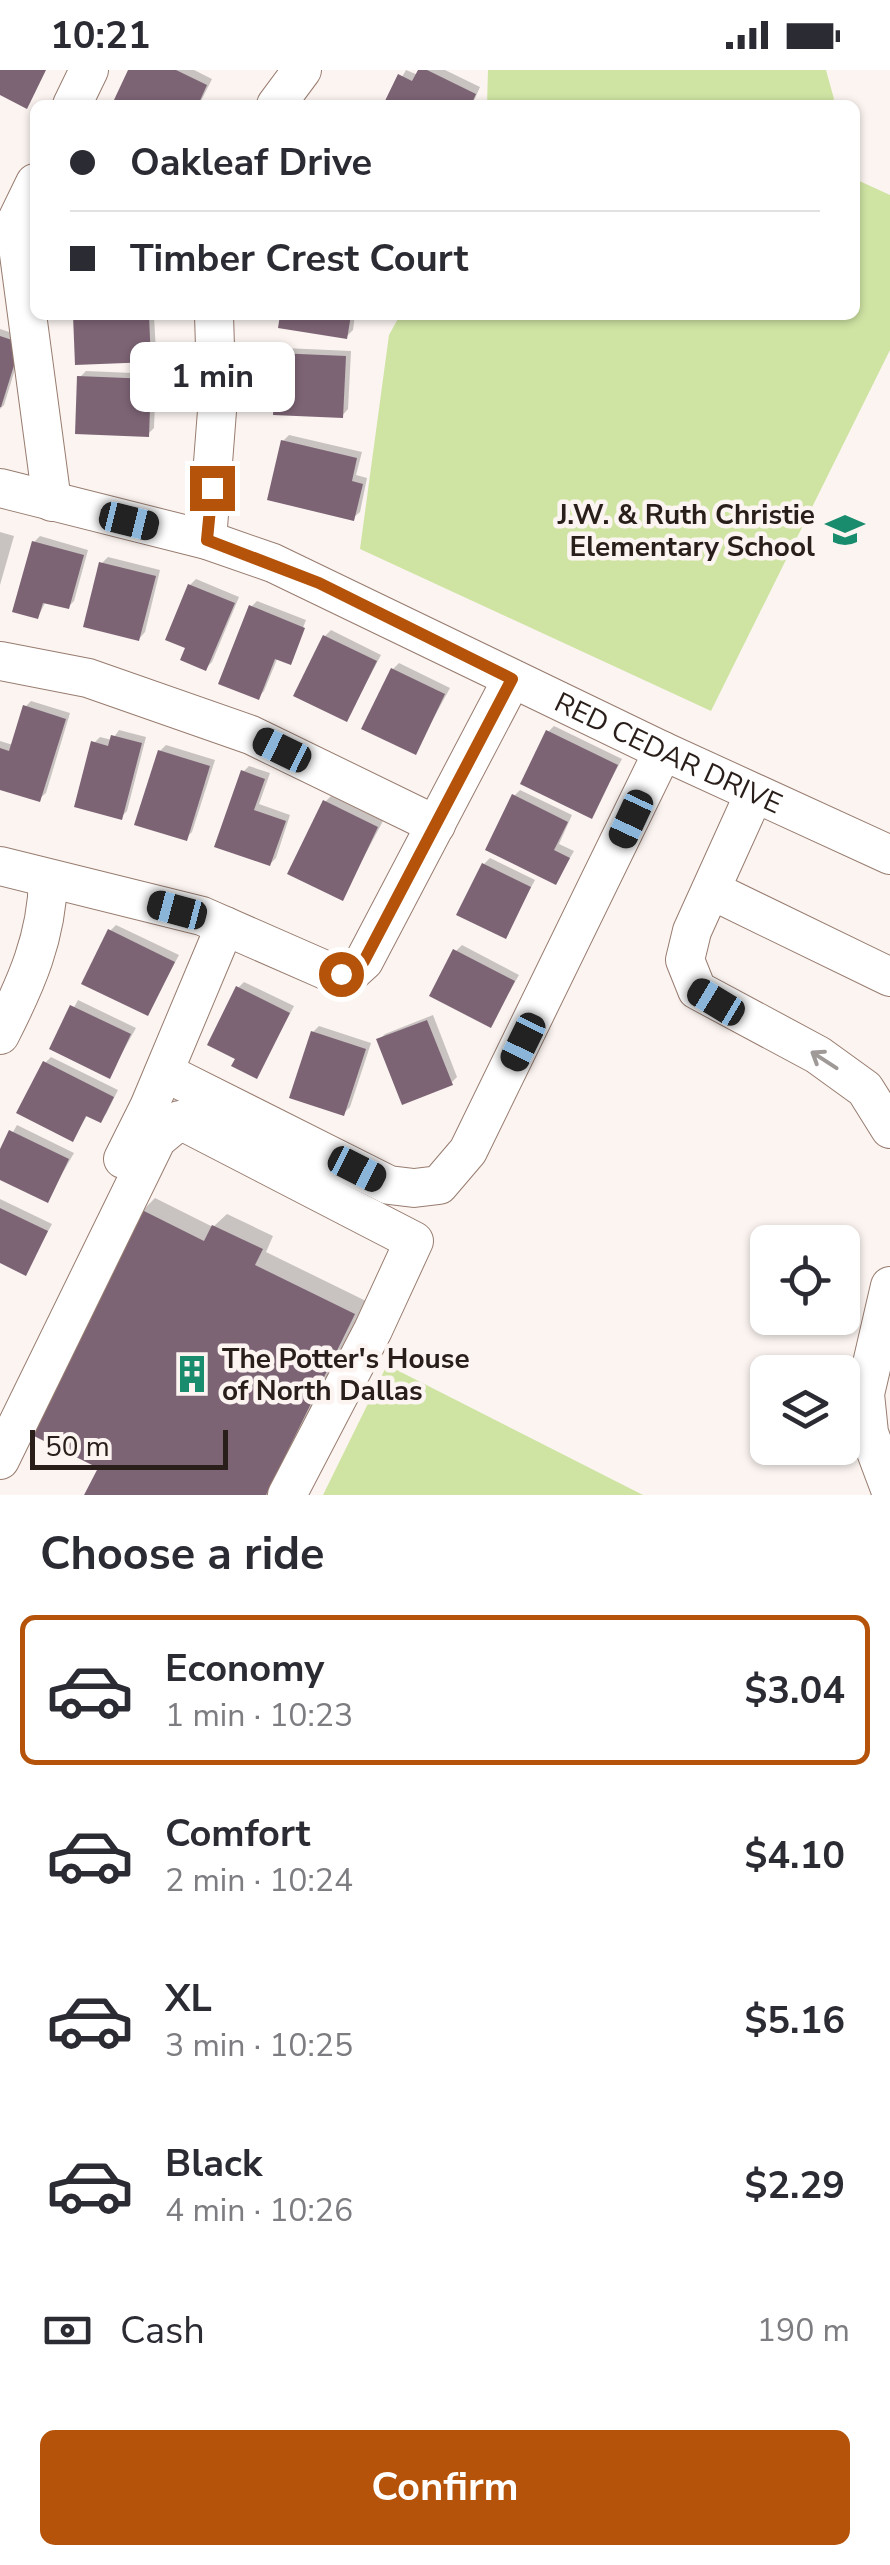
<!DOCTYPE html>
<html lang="en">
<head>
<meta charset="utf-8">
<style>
  body { margin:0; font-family:"Nunito Sans",sans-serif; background:#f7f7f7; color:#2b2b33; height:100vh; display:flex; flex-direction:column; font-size:38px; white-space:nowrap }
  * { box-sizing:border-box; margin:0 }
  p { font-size:32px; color:#7c7c81 }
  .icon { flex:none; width:55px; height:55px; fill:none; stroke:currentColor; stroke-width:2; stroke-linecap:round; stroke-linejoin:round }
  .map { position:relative; height:1425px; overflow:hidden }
  .panel { display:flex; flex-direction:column; background:#fff; flex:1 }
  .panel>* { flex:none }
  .banner { position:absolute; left:30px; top:30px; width:830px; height:220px; border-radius:15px; box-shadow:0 2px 8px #0004; display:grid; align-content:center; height:220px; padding:0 40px; background:#fff }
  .fabs { position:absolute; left:750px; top:1155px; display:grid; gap:20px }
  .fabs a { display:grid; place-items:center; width:110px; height:110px; border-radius:15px; background:#fff; box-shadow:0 2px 8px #0004; font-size:50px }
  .scale { position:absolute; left:30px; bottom:25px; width:198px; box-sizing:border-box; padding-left:10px; border:5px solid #291e19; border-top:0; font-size:28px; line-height:35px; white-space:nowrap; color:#291e19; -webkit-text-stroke:8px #fbf4f1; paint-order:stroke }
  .end { position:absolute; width:45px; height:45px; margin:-22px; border:12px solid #b45309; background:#fff; box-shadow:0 0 0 5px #fff }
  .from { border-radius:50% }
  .bubble { position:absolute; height:70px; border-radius:15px; background:#fff; box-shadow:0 2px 8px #0004; font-size:32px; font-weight:700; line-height:70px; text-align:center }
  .car { position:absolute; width:30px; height:60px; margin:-30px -15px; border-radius:12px; box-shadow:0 0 8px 2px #0007; background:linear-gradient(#222 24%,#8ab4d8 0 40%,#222 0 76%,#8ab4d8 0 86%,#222 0) }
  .banner b { display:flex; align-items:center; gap:35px; height:95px; font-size:38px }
  .banner b+b { border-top:2px solid #e1e1e2 }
  .banner i { width:25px; height:25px; background:#2b2b33 }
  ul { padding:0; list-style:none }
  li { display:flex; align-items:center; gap:30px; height:150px; margin:0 20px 15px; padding:0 20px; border:5px solid transparent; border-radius:15px }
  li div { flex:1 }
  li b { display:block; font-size:38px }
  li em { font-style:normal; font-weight:700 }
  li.current { border-color:#b45309 }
  li>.icon { width:90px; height:90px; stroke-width:1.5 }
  h2 { padding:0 40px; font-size:45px; line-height:120px }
  .pay { display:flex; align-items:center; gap:25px; height:110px; padding:0 40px; font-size:38px }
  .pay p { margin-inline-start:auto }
  .primary-button { display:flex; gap:20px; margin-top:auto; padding:20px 40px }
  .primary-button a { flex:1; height:115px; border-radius:15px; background:#b45309; color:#fff; font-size:40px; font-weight:700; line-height:115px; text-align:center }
  .status { display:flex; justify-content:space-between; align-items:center; height:70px; padding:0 50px; background:#fff; direction:ltr }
  .status svg { height:28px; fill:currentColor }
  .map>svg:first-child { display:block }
</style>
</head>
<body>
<div class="status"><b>10:21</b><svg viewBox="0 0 49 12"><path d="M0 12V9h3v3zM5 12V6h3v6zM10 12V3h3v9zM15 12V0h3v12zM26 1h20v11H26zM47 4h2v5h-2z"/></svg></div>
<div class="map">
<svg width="890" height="1425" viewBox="0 0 890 1425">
  <rect width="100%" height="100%" fill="#fbf4f1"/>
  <!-- green -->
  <g fill="#cfe4a3">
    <polygon points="488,0 826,0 834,29 830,35 487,35"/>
    <polygon points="855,109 890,125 890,280 711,641 360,479 389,265 400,245 855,245"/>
    <polygon points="387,1295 643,1425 323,1425"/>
  </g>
  <!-- shadow -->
  <g fill="#0003">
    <polygon points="131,0 194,0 212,9 199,35 124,35"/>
    <polygon points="406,0 418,5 420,0 445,0 480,17 472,35 386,35"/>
    <polygon points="75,245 154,245 156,283 150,290"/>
    <polygon points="283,245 355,245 353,260 347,266"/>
    <polygon points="0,259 25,267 4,335 0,339"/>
    <polygon points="285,278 351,281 348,339 342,346 279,284"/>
    <polygon points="86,301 156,304 154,358 148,364 80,307"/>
    <polygon points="289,365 362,382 356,405 367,408 360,442 353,448 283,371"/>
    <polygon points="0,462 14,466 0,515"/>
    <polygon points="40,466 88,480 74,531 68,537 46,531 38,547 34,472"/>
    <polygon points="108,487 160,500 145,562 139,569 102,493"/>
    <polygon points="196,509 239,527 212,592 206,598 190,515"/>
    <polygon points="257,531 306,550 291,588 294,588 290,592 278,587 264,621 258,627 251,537"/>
    <polygon points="331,560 381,585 347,649 325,566"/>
    <polygon points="399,593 450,618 415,682 393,599"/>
    <polygon points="31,631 70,643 46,723 39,729 0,717 0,671 13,675 25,637"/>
    <polygon points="554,656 622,689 591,746 548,662"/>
    <polygon points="119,660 146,667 127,741 121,747 94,673 100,667 112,670"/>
    <polygon points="166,675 215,690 192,762 186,768 160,681"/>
    <polygon points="249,696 270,703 259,734 290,745 276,788 270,794 243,702"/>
    <polygon points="520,720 572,745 559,774 574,781 556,812 514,726"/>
    <polygon points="331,726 383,751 342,828 325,732"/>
    <polygon points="490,788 535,810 505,866 484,794"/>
    <polygon points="116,855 179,885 148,943 110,861"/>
    <polygon points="462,875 519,905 490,955 456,881"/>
    <polygon points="244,912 294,936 257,1006 238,987 238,918"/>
    <polygon points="78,930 136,958 109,1006 52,978"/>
    <polygon points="433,945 457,1007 451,1013 379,970 385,964"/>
    <polygon points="319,956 371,973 350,1037 344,1043 313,962"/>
    <polygon points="51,987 118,1020 106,1044 100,1050 88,1044 73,1069 45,993"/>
    <polygon points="17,1055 74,1083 47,1130 0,1107 0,1085"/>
    <polygon points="155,1128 213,1157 227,1144 273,1166 266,1182 366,1231 270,1425 87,1425 101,1396 142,1141"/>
    <polygon points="0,1129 52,1154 25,1203 0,1191"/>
  </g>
  <!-- building -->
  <g fill="#7d6475">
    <polygon points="0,0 46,0 27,39 0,25"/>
    <polygon points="128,0 176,0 207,15 198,35 119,35 113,32"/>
    <polygon points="418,0 427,0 476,24 471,35 383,35 398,4 412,11"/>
    <polygon points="73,245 149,245 151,292 75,295"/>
    <polygon points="280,245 351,245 347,269 278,258"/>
    <polygon points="0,266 21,273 1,337 0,337"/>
    <polygon points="276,283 346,286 343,348 273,345"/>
    <polygon points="77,306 151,309 149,367 75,364"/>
    <polygon points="281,370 357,388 352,411 363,414 354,451 267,430"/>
    <polygon points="32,471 84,485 69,539 43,533 38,549 12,542"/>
    <polygon points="99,492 156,506 139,571 83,557"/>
    <polygon points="188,514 235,533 206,601 180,590 185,578 165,570"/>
    <polygon points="249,535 305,558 291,595 275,589 259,630 218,614"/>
    <polygon points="323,565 377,591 347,652 293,626"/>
    <polygon points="391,598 445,624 416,685 361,659"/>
    <polygon points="23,635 66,649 40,732 0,720 0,678 9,681"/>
    <polygon points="546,660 618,695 592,749 520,714"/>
    <polygon points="111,665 142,673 122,750 74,737 91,671 108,676"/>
    <polygon points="158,680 210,696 187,771 134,755"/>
    <polygon points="241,700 265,709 254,740 286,751 270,796 214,777"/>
    <polygon points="512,724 568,752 554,780 570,788 556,815 485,780"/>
    <polygon points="323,730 378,757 343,831 287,804"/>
    <polygon points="482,793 531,817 506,869 456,845"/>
    <polygon points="108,859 175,892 148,946 81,914"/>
    <polygon points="453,879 515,911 491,958 429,926"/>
    <polygon points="236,916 290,943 257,1009 231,996 235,989 207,975"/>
    <polygon points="70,935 131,964 110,1009 49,979"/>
    <polygon points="427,950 453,1015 402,1035 376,969"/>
    <polygon points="311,961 366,979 344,1046 289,1028"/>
    <polygon points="43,991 114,1027 101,1053 86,1046 73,1072 16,1043"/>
    <polygon points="9,1060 69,1089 48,1133 0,1110 0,1079"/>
    <polygon points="0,1138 48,1161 26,1206 0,1193"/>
    <polygon points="140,1139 204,1171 212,1155 263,1179 255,1195 355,1244 266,1425 84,1425 98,1398 30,1364"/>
  </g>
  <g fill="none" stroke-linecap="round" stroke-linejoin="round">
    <!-- minor casing -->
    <g stroke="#987c6f" stroke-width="40">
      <g id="minor">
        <polyline points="72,35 89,0"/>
        <polyline points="276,35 302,0"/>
        <polyline points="35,113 15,154 52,432"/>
        <path id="s1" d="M0 418 207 470 273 493 663 681 890 785"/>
        <polyline points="207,470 217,341 214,245"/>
        <polyline points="0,591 88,608 251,665 436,755"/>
        <polyline points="754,724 692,861 685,890 697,920 818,985 865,1019 890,1059"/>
        <polyline points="0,796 202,846 332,903 353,901 364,891 512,609"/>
        <polyline points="711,820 890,907"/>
        <path d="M0 965C26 914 47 867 48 809"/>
        <polyline points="164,1002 389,1115 414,1118 439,1115 468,1081 663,681"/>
        <polyline points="123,1089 149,1037 225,856"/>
        <polyline points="890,1216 865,1324 869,1363 890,1419"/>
        <polyline points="0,1390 157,1069 180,1050 414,1171 373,1260 287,1425"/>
      </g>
    </g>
    <!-- minor -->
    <use href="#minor" stroke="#fff" stroke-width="38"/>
  </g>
  <!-- one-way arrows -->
  <defs><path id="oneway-shaft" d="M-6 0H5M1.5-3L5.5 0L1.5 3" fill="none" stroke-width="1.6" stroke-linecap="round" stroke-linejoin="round" transform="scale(2.5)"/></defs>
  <use stroke="#9f9a98" href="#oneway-shaft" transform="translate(824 990) rotate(-147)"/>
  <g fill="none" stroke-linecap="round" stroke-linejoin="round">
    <!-- route -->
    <polyline stroke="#b45309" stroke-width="12" points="212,418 207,470 319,513 512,609 364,891 353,901 341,904"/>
  </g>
  <!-- icons -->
  <defs>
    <g id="school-bare" transform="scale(3)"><path d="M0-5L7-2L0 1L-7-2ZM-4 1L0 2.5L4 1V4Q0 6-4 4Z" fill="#188c6d" stroke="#fbf4f1" stroke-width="2.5" paint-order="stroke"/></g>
    <g id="building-bare" transform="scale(3)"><path d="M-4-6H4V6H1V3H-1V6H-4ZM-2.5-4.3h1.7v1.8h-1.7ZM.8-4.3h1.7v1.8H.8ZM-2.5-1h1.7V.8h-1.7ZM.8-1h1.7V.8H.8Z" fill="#188c6d" stroke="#fbf4f1" stroke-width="2.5" paint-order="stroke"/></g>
  </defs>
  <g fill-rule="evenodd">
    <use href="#school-bare" x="845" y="460"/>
    <use href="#building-bare" x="192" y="1304"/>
  </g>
  <g text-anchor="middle" stroke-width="9" stroke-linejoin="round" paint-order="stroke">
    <!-- poi labels -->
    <g font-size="28" font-weight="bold" fill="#291e19" stroke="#fbf4f1" text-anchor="end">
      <text x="815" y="454">J.W. &amp; Ruth Christie<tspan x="815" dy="32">Elementary School</tspan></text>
      <text x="222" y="1298" text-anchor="start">The Potter's House<tspan x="222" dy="32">of North Dallas</tspan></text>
    </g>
    <!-- street labels -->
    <g font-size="28" fill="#291e19" stroke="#fbf4f1">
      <text dy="10" stroke="none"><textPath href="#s1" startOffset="722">RED CEDAR DRIVE</textPath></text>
    </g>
  </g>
</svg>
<div class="fabs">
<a><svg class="icon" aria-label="locate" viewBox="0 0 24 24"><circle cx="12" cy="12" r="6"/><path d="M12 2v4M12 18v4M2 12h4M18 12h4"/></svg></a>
<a><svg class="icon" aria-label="layers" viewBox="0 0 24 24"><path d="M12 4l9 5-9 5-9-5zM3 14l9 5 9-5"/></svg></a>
</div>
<div class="scale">50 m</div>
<i class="end from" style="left:341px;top:904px"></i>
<i class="end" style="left:212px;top:418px"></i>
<div class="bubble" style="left:130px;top:272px;width:165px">1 min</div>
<i class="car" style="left:129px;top:451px;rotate:104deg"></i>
<i class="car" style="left:282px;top:680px;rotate:296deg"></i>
<i class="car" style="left:631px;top:749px;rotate:205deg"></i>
<i class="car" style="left:177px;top:840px;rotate:285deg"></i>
<i class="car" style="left:716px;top:932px;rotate:301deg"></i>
<i class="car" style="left:523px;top:972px;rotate:206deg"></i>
<i class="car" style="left:357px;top:1099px;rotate:117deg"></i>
<div class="banner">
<b><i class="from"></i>Oakleaf Drive</b>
<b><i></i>Timber Crest Court</b>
</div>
</div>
<section class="panel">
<h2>Choose a ride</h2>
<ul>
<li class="current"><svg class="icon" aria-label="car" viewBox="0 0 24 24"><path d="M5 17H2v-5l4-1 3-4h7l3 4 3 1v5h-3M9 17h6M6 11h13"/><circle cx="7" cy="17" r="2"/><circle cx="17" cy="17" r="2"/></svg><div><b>Economy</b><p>1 min · 10:23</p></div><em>$3.04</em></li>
<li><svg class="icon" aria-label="car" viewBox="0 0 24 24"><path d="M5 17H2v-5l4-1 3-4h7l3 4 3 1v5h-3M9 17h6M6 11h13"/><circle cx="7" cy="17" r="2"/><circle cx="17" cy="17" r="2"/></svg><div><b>Comfort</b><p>2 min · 10:24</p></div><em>$4.10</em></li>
<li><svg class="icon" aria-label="car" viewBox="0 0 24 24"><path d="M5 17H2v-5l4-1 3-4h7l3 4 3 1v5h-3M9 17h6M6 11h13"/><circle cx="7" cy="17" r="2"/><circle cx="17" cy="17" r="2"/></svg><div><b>XL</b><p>3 min · 10:25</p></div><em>$5.16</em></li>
<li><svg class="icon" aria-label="car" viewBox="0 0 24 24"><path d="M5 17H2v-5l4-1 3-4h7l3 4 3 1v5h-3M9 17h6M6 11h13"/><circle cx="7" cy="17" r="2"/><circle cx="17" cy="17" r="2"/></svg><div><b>Black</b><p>4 min · 10:26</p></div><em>$2.29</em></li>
</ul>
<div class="pay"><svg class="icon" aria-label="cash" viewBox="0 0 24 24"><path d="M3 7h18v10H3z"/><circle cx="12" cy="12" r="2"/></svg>Cash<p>190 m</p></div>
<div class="primary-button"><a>Confirm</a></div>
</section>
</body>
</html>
